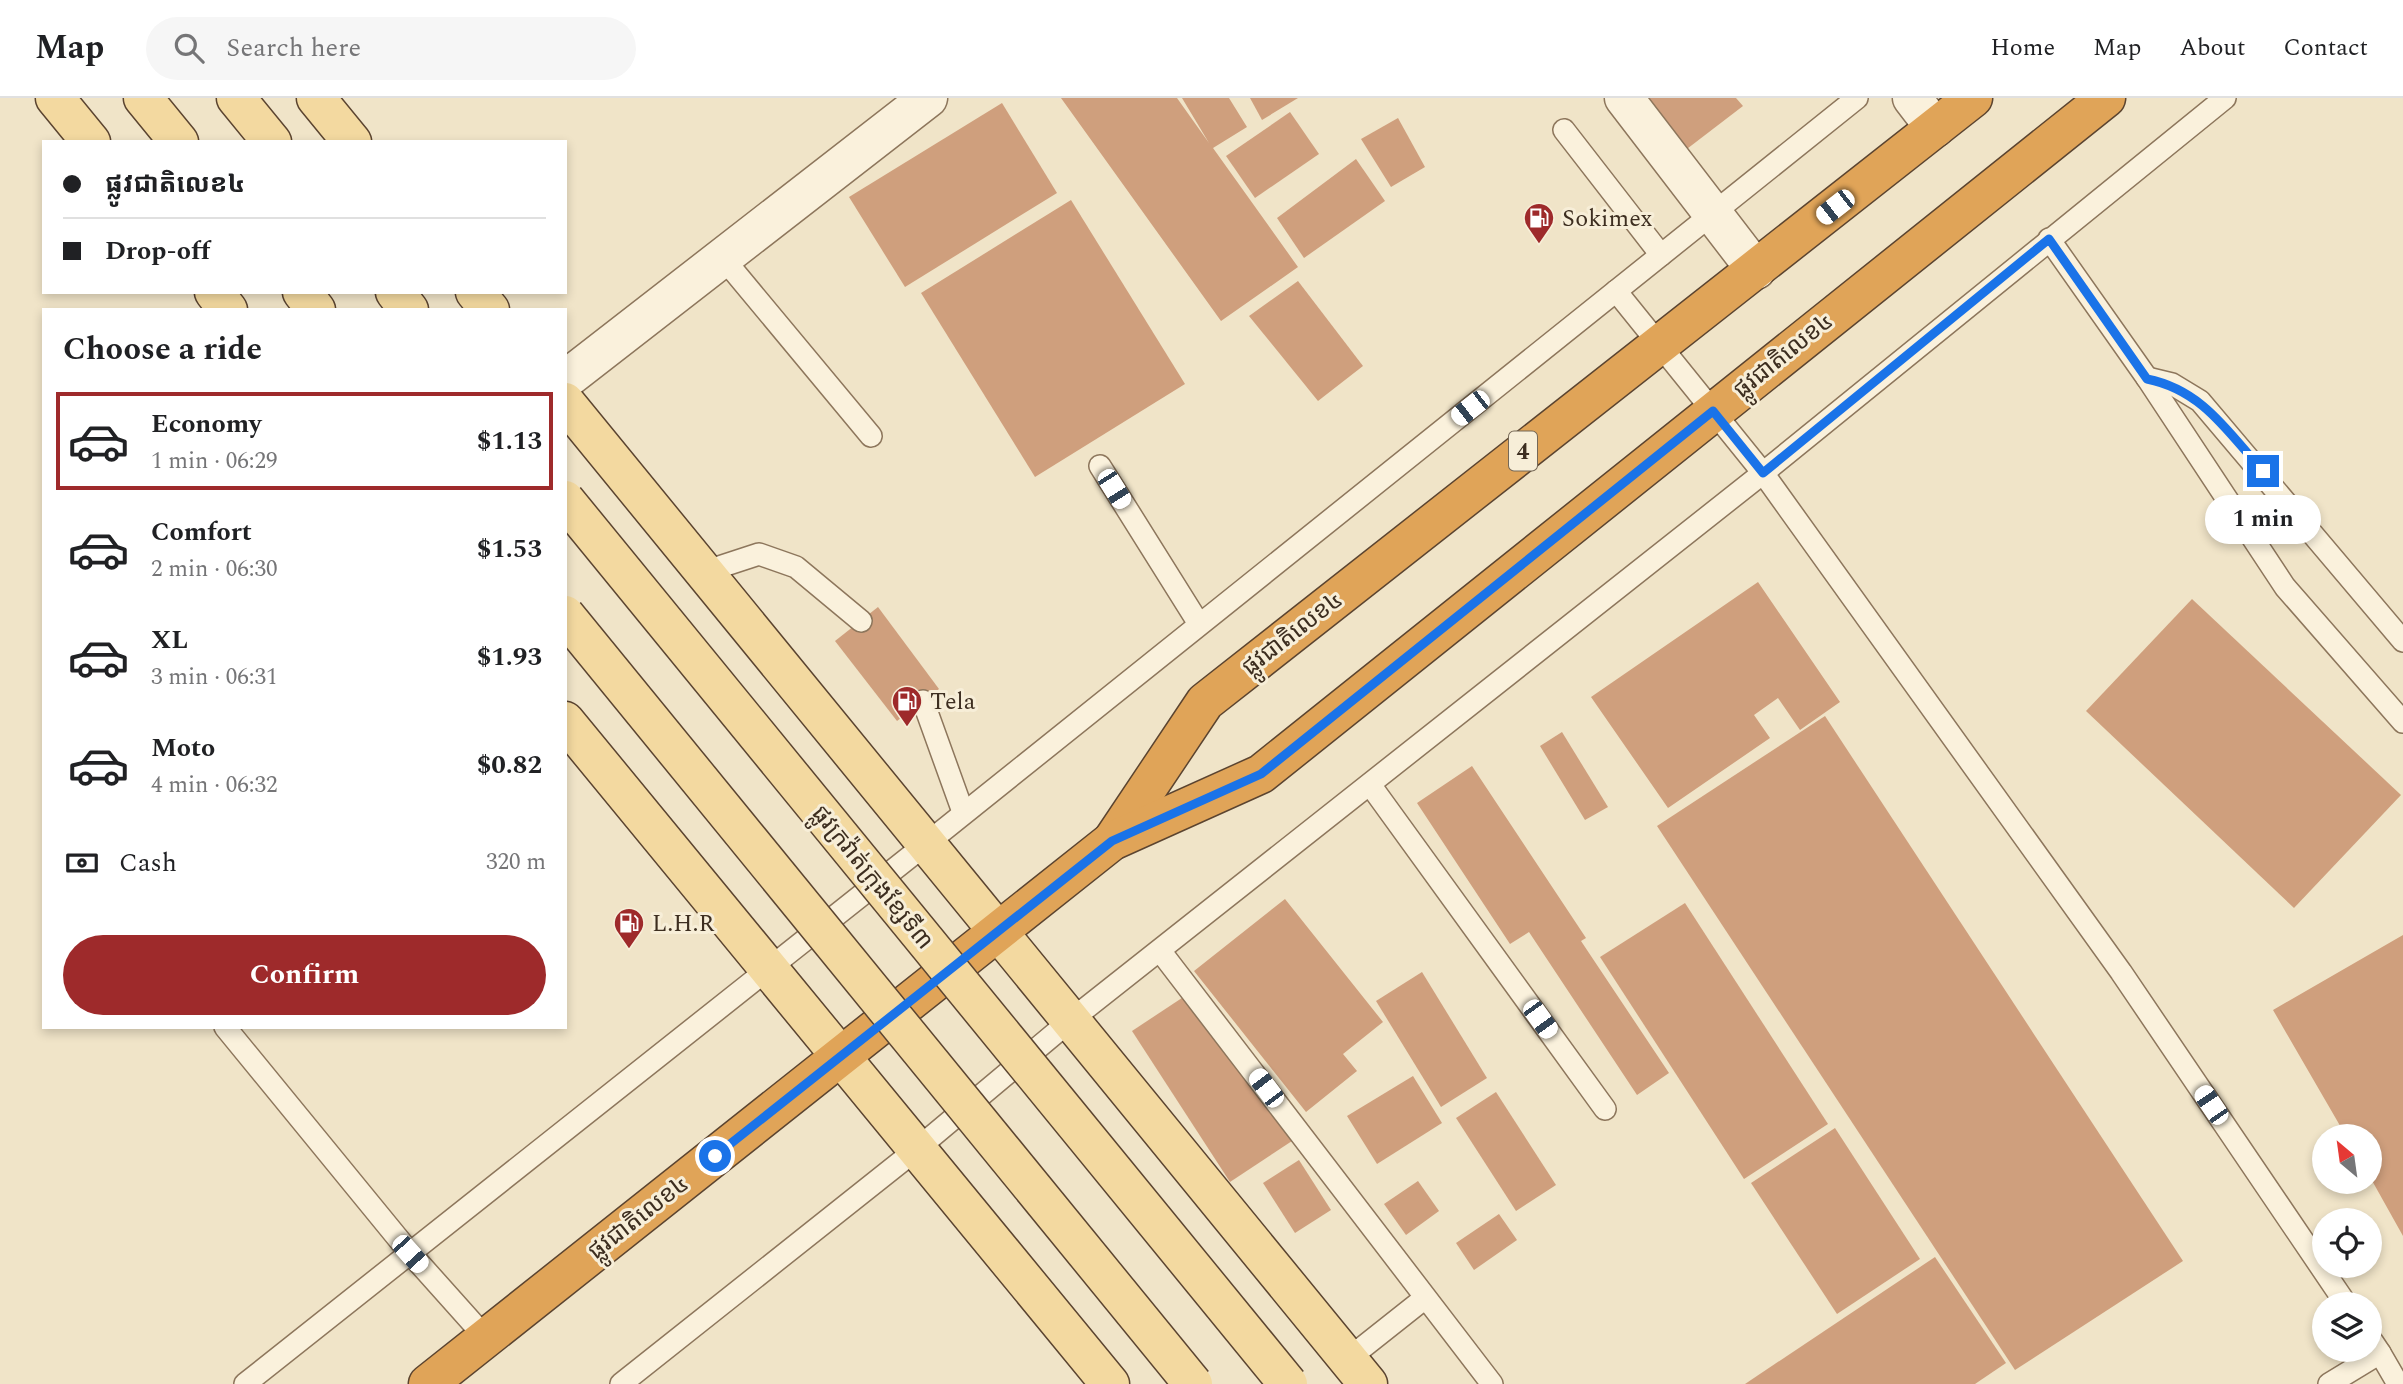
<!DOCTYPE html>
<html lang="en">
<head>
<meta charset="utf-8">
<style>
  body { margin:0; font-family:Spectral,"Noto Sans Khmer",serif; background:#f6f6f6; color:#202124; height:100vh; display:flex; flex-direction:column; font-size:26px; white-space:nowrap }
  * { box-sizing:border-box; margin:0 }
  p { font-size:23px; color:#757577 }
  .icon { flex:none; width:38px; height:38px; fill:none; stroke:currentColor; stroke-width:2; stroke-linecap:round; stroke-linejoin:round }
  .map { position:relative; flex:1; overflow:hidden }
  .panel { position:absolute; left:42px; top:210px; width:525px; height:721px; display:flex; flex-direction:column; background:#fff; border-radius:0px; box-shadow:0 4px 10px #0003 }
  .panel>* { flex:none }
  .guide { position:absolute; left:42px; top:42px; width:525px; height:154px; border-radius:0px; box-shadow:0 4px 10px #0003; display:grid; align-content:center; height:154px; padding:0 21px; background:#fff }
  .needle { width:46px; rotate:331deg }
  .buttons { position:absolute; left:2312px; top:1026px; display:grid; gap:14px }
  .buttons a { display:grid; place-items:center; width:70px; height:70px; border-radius:50%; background:#fff; box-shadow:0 4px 10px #0003; font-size:35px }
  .end { position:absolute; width:32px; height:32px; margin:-16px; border:9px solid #1a73e8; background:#fff; box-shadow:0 0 0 4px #fff }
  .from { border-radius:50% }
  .bubble { position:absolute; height:49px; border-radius:24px; background:#fff; box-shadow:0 4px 10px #0003; font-size:23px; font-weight:700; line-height:49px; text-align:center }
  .car { position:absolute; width:21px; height:42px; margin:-21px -10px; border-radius:9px; box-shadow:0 0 5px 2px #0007; background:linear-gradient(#fff 24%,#345 0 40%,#fff 0 76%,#345 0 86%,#fff 0) }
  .guide b { display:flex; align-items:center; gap:24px; height:66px; font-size:26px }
  .guide b+b { border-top:2px solid #e0e0e0 }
  .guide i { width:18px; height:18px; background:#202124 }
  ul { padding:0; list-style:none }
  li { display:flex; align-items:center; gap:21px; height:98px; margin:0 14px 10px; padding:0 7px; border:4px solid transparent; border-radius:0px }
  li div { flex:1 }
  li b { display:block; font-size:26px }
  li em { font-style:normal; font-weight:700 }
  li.active { border-color:#9e2a2b }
  li>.icon { width:63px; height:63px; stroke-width:1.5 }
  h2 { padding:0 21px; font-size:32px; line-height:84px }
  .pay { display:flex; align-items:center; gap:18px; height:77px; padding:0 21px; font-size:26px }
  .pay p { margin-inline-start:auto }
  .action { display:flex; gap:14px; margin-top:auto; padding:14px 21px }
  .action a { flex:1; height:80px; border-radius:42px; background:#9e2a2b; color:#fff; font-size:28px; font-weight:700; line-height:80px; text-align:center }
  header { display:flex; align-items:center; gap:42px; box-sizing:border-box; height:98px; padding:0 35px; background:#fff; border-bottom:2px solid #e0e0e0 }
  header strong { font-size:33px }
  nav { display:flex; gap:38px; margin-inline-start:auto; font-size:24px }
  .search { width:490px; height:63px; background:#f6f6f6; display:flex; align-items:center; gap:18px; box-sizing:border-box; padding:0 24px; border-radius:38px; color:#757577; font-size:26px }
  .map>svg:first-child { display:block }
</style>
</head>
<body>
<header>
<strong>Map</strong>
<div class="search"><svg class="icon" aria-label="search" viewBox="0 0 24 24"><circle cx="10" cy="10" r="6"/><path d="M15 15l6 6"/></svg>Search here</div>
<nav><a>Home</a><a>Map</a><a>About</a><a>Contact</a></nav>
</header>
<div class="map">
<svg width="2403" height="1286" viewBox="0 0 2403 1286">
  <rect width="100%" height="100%" fill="#f0e4c8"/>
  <!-- building -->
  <g fill="#cf9f7d">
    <polygon points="1061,0 1177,0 1209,45 1182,0 1229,0 1247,29 1213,50 1298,169 1221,223"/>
    <polygon points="1250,0 1298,0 1262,22"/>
    <polygon points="1635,0 1736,0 1743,8 1679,57"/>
    <polygon points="1002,5 1057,95 905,189 849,99"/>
    <polygon points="1290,14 1319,56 1255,100 1226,58"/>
    <polygon points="1398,20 1425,69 1391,89 1361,41"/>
    <polygon points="1356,61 1385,103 1304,160 1277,120"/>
    <polygon points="1071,102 1185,286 1035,379 921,195"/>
    <polygon points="1298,183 1363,268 1318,303 1249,218"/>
    <polygon points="1758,484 1840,604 1800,632 1778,600 1754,617 1770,640 1668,710 1591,599"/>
    <polygon points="2192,501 2401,697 2294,810 2086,613"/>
    <polygon points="878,509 939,591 897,623 835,543"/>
    <polygon points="1825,618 2183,1163 2015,1272 1657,728"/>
    <polygon points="1562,634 1608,709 1585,722 1540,648"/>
    <polygon points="1472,668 1586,840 1581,843 1669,975 1637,997 1529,834 1510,846 1417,705"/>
    <polygon points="1285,801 1383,924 1343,956 1357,973 1306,1014 1194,873"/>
    <polygon points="1685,805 1828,1026 1744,1081 1600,859"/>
    <polygon points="2403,837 2403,1138 2370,1079 2370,1038 2346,1038 2273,912"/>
    <polygon points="1422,874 1487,980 1441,1009 1376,903"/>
    <polygon points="1194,892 1292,1043 1230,1084 1132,933"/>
    <polygon points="1413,978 1442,1025 1377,1066 1347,1018"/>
    <polygon points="1496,994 1556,1087 1516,1113 1456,1020"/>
    <polygon points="1835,1030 1920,1161 1837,1216 1751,1085"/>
    <polygon points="1299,1062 1331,1112 1295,1135 1263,1085"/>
    <polygon points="1418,1083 1439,1113 1406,1137 1384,1106"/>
    <polygon points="1499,1116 1517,1142 1474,1172 1456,1145"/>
    <polygon points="1935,1159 2006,1265 1975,1286 1745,1286"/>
  </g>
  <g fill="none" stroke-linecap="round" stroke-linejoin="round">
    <!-- lane casing -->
    <g stroke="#8d765c" stroke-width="24">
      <g id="lane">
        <polyline points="1564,32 1661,157"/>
        <polyline points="2049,141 2147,280 2285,489 2403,624"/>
        <polyline points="723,160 871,338"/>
        <polyline points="1616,193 1763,375 2121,874 2346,1206"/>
        <polyline points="2147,280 2172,286 2200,303 2403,543"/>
        <polyline points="1100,368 1199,526"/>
        <polyline points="704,474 759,456 796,469 861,523"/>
        <polyline points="923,603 963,714"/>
        <polyline points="1371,688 1605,1011"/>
        <polyline points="1161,854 1492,1286"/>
        <polyline points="225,929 410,1155 486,1240"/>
        <polyline points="2380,1255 2398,1286"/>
        <polyline points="1348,1261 1425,1200"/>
        <polyline points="245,1286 926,746 1857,0"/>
        <polyline points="621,1286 917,1051 1071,922 1763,375 2225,0"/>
        <polyline points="2329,1286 2380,1255 2370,1240"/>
      </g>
    </g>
    <!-- street casing -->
    <g stroke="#8d765c" stroke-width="41">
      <g id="street">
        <polyline points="1624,0 1756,172"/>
        <polyline points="1912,0 1935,30"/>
        <polyline points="565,282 928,0"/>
      </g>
    </g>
    <!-- primary casing -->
    <g stroke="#5b4430" stroke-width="41">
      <g id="primary">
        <polyline points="55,0 91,44"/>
        <polyline points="143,0 179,44"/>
        <polyline points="236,0 272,44"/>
        <polyline points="316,0 352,44"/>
        <polyline points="214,194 228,212"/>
        <polyline points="302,194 316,212"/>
        <polyline points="395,194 409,212"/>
        <polyline points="475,194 490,212"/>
        <polyline points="565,304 1368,1286"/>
        <polyline points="565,623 1110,1286"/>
      </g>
    </g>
    <!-- highway casing -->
    <g stroke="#5b4430" stroke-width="41">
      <g id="highway">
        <polyline points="1112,743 1205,604 1973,0"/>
        <polyline points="428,1286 1112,743 1261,676 2106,0"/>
      </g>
    </g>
    <!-- lane -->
    <use href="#lane" stroke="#faf1dc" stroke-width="21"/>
    <!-- street -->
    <use href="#street" stroke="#faf1dc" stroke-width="38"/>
    <!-- primary -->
    <use href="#primary" stroke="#f3d9a0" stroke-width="38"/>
    <!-- highway -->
    <use href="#highway" stroke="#e0a458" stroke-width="38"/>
    <!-- primary-bridge casing -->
    <g stroke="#5b4430" stroke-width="41" stroke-linecap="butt">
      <g id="primary-bridge">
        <polyline points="565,402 1288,1286"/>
        <polyline points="565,517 1193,1286"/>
      </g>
    </g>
    <!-- primary-bridge -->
    <use href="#primary-bridge" stroke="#f3d9a0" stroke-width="38"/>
  </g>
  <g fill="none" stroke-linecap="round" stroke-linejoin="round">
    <!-- route -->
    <path stroke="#1a73e8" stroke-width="9" d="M715 1058 1112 743 1261 676 1713 313 1763 375 2049 141 2147 281C2202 292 2227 333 2263 373"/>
  </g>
  <!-- icons -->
  <defs>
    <g id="fuel-pin" transform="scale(1.575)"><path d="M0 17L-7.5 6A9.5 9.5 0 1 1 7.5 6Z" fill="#9e2a2b" stroke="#f7eed8"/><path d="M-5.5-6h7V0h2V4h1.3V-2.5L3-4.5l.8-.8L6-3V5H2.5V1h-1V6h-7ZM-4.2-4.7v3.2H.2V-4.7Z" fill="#fff"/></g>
  </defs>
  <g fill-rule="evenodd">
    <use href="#fuel-pin" x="1539" y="120"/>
    <use href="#fuel-pin" x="907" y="603"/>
    <use href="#fuel-pin" x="629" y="825"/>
  </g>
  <g text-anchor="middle" stroke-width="6" stroke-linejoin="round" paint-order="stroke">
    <!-- shield labels -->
    <rect fill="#f7eed8" stroke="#756857" stroke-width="2" x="1509" y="333.5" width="28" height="39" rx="5"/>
    <g font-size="23" font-weight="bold" fill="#3d2e20">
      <text x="1523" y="361">4</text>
    </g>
    <!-- poi labels -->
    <g font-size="24" fill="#3d2e20" stroke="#f7eed8" text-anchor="start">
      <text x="1562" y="128">Sokimex</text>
      <text x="930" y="611">Tela</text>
      <text x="652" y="833">L.H.R</text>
    </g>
    <!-- street labels -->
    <g font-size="24" fill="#3d2e20" stroke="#f7eed8">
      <text transform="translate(1783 257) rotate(-39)" y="8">ផ្លូវជាតិលេខ៤</text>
      <text transform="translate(1292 535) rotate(-38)" y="8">ផ្លូវជាតិលេខ៤</text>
      <text transform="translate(873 779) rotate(51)" y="8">ផ្លូវក្រវ៉ាត់ក្រុងខ្សែទី៣</text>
      <text transform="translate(638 1119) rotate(-38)" y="8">ផ្លូវជាតិលេខ៤</text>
    </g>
  </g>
</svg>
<div class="buttons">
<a><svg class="needle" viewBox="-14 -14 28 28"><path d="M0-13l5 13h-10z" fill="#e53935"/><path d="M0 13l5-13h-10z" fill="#757577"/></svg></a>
<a><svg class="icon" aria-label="locate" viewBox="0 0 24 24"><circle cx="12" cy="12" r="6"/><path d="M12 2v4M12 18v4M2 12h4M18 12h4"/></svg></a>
<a><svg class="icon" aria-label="layers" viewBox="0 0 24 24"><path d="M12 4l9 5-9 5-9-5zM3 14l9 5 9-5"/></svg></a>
</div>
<i class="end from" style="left:715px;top:1058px"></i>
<i class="end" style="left:2263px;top:373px"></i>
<div class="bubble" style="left:2205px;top:397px;width:116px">1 min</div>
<i class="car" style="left:1835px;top:109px;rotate:232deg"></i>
<i class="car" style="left:1470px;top:310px;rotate:232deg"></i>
<i class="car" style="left:1114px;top:391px;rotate:148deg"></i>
<i class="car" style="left:1540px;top:921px;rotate:144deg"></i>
<i class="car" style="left:1266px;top:990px;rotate:323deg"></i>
<i class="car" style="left:2211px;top:1007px;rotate:326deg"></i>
<i class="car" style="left:410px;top:1156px;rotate:138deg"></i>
<div class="guide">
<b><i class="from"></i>ផ្លូវជាតិលេខ៤</b>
<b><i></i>Drop-off</b>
</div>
<section class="panel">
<h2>Choose a ride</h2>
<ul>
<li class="active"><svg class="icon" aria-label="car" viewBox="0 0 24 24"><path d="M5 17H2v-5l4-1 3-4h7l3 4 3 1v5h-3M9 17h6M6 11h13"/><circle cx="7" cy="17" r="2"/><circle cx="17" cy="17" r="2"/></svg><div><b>Economy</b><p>1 min · 06:29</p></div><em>$1.13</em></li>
<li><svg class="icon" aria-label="car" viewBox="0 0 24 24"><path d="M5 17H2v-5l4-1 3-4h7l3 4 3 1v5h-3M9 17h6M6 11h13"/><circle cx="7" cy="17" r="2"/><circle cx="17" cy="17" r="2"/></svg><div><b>Comfort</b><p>2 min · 06:30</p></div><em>$1.53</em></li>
<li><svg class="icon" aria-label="car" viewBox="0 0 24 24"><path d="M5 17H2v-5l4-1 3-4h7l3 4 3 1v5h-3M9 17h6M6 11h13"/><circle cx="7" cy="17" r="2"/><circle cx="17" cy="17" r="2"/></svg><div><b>XL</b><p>3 min · 06:31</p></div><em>$1.93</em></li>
<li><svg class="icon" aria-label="car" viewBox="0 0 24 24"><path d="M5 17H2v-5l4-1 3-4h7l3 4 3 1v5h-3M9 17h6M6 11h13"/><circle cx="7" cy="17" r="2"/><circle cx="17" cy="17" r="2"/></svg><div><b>Moto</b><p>4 min · 06:32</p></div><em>$0.82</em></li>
</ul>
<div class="pay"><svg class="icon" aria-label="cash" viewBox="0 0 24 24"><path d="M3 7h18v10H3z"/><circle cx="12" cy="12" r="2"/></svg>Cash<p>320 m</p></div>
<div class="action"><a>Confirm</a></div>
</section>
</div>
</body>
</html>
